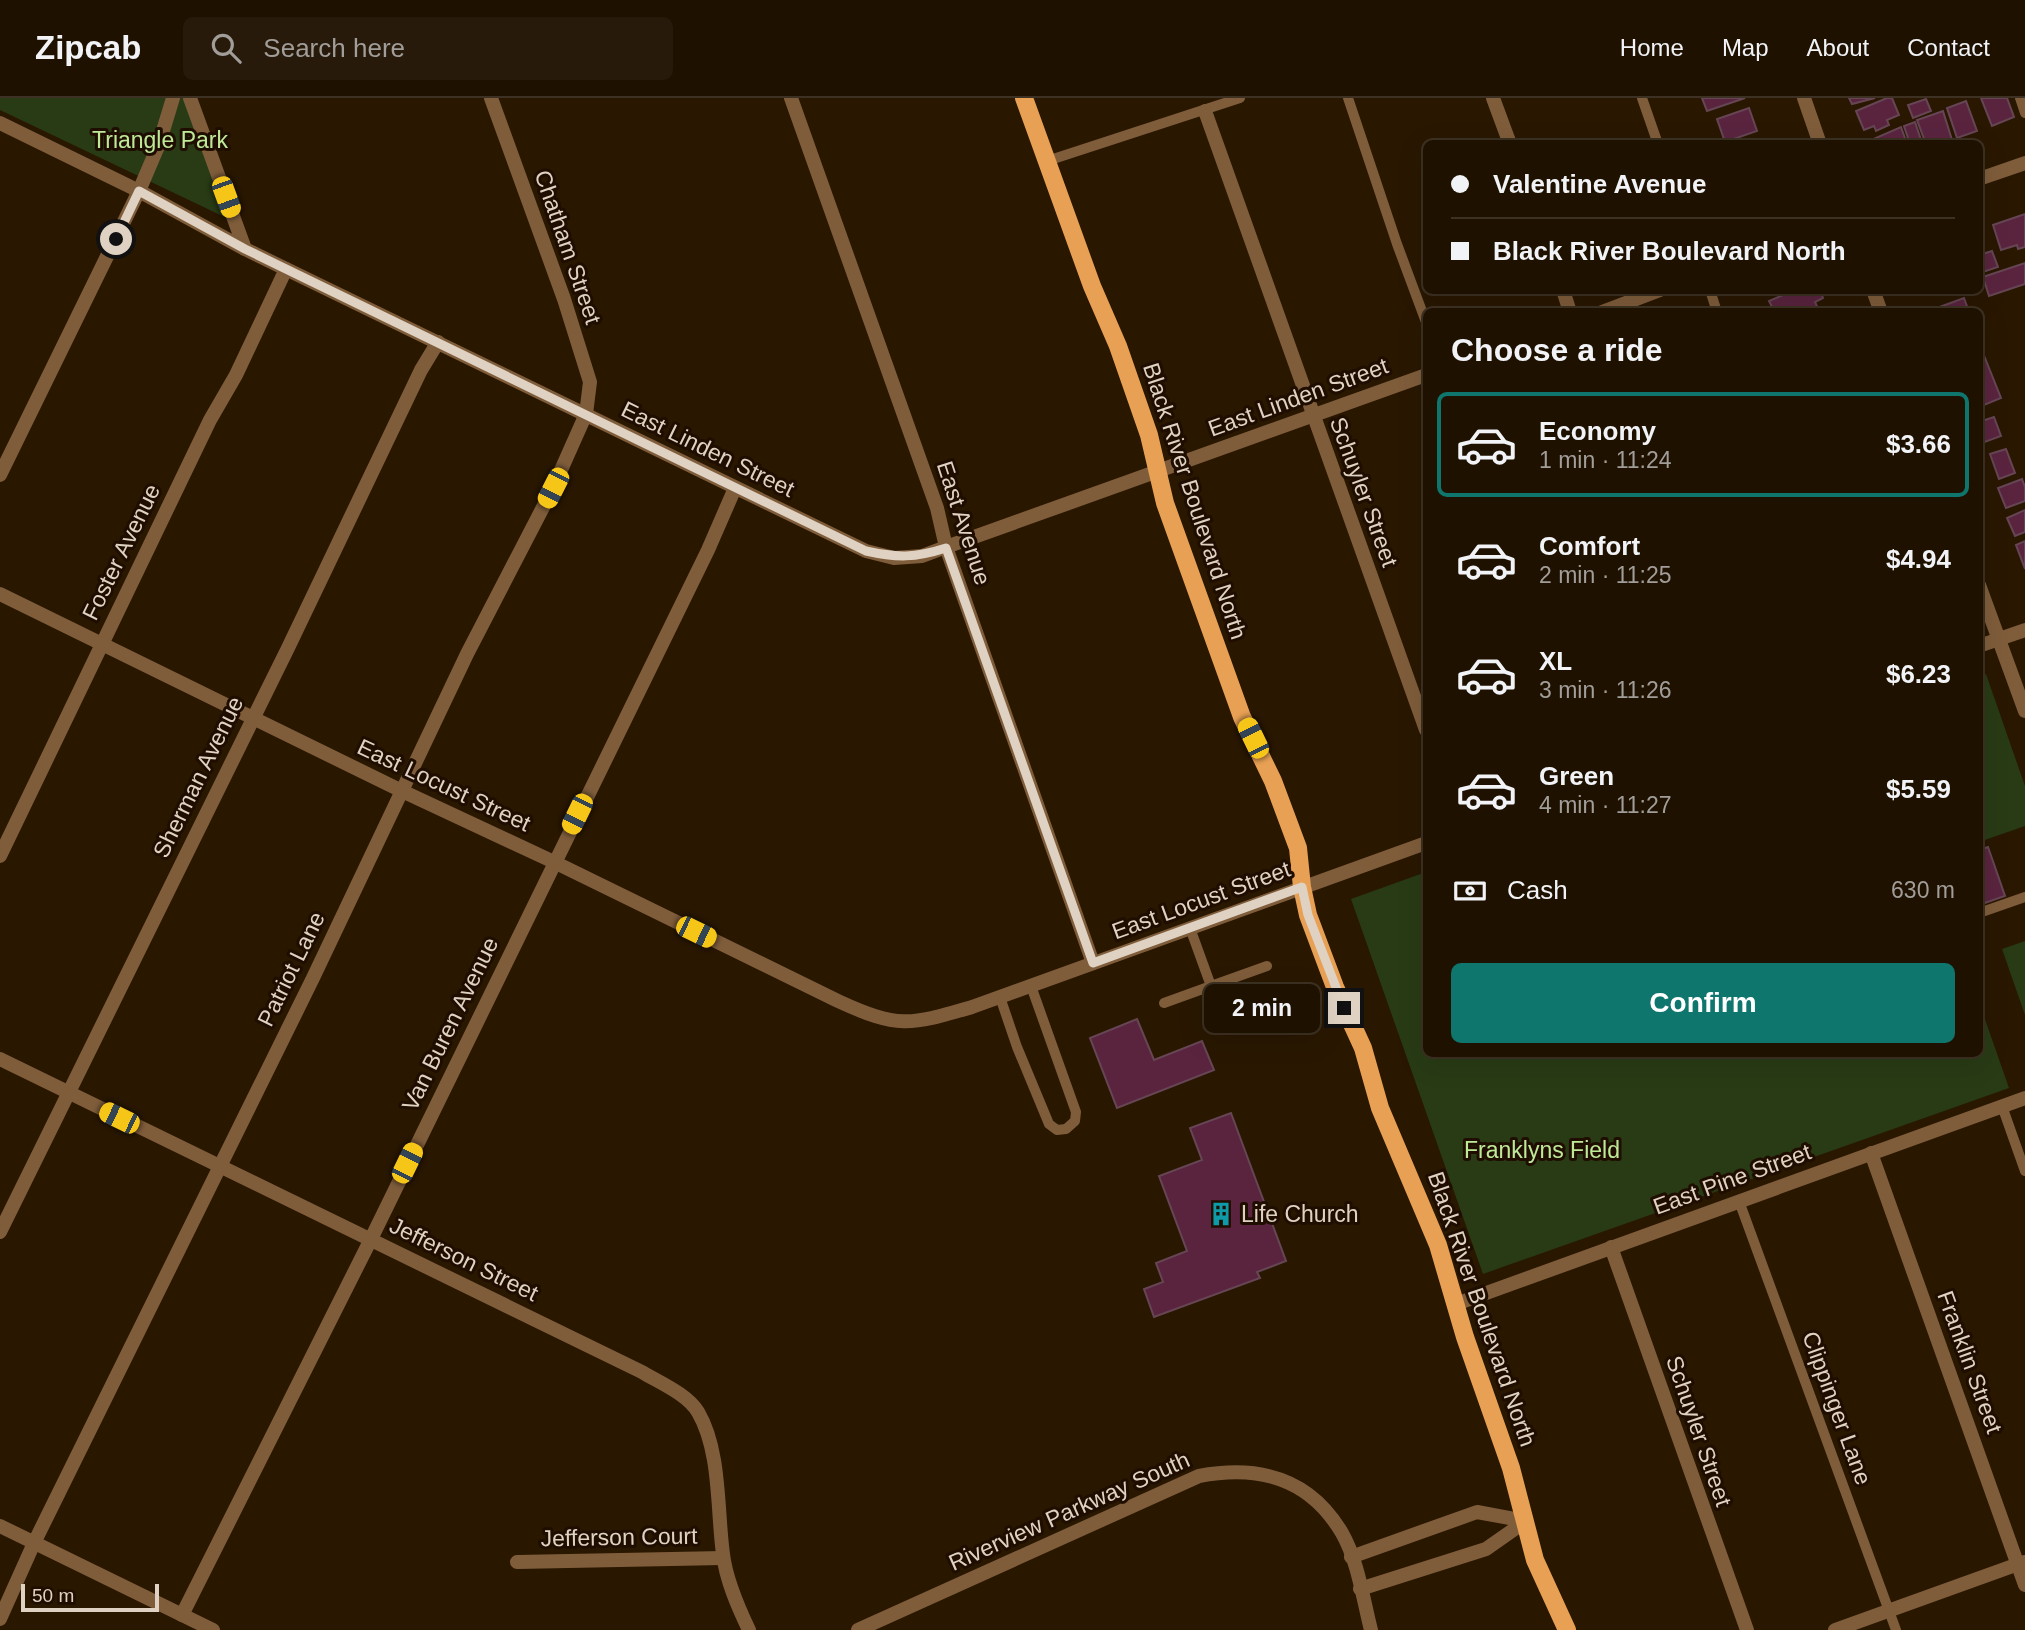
<!DOCTYPE html>
<html lang="en">
<head>
<meta charset="utf-8">
<style>
  body { margin:0; font-family:Helvetica,sans-serif; background:#271a0a; color:#f1f3f6; height:100vh; display:flex; flex-direction:column; font-size:26px; white-space:nowrap }
  * { box-sizing:border-box; margin:0 }
  p { font-size:23px; color:#a19d99 }
  .icon { flex:none; width:38px; height:38px; fill:none; stroke:currentColor; stroke-width:2; stroke-linecap:round; stroke-linejoin:round }
  .map { position:relative; flex:1; overflow:hidden }
  .panel { position:absolute; left:1423px; top:210px; width:560px; height:749px; display:flex; flex-direction:column; background:#1f1100; border-radius:10px; box-shadow:0 7px 28px #0002,0 0 0 2px #3c3122 }
  .panel>* { flex:none }
  .hud { position:absolute; left:1423px; top:42px; width:560px; height:154px; border-radius:10px; box-shadow:0 7px 28px #0002,0 0 0 2px #3c3122; display:grid; align-content:center; height:154px; padding:0 28px; background:#1f1100 }
  .scale { position:absolute; left:21px; bottom:18px; width:138px; box-sizing:border-box; padding-left:7px; border:4px solid #dfd2c3; border-top:0; font-size:19px; line-height:24px; white-space:nowrap; color:#dfd2c3; -webkit-text-stroke:5px #1f0d00; paint-order:stroke }
  .end { position:absolute; width:32px; height:32px; margin:-16px; border:9px solid #dfd2c3; background:#111; box-shadow:0 0 0 4px #111 }
  .from { border-radius:50% }
  .bubble { position:absolute; height:49px; border-radius:10px; background:#1f1100; box-shadow:0 7px 28px #0002,0 0 0 2px #3c3122; font-size:23px; font-weight:700; line-height:49px; text-align:center }
  .car { position:absolute; width:21px; height:42px; margin:-21px -10px; border-radius:9px; box-shadow:0 0 5px 2px #0007; background:linear-gradient(#f5c518 24%,#345 0 40%,#f5c518 0 76%,#345 0 86%,#f5c518 0) }
  .hud b { display:flex; align-items:center; gap:24px; height:66px; font-size:26px }
  .hud b+b { border-top:2px solid #3c3122 }
  .hud i { width:18px; height:18px; background:#f1f3f6 }
  ul { padding:0; list-style:none }
  li { display:flex; align-items:center; gap:21px; height:105px; margin:0 14px 10px; padding:0 14px; border:4px solid transparent; border-radius:10px }
  li div { flex:1 }
  li b { display:block; font-size:26px }
  li em { font-style:normal; font-weight:700 }
  li.current { border-color:#0f766e }
  li>.icon { width:63px; height:63px; stroke-width:1.5 }
  h2 { padding:0 28px; font-size:32px; line-height:84px }
  .pay { display:flex; align-items:center; gap:18px; height:77px; padding:0 28px; font-size:26px }
  .pay p { margin-inline-start:auto }
  .button { display:flex; gap:14px; margin-top:auto; padding:14px 28px }
  .button a { flex:1; height:80px; border-radius:10px; background:#0f766e; color:#fff; font-size:28px; font-weight:700; line-height:80px; text-align:center }
  header { display:flex; align-items:center; gap:42px; box-sizing:border-box; height:98px; padding:0 35px; background:#1f1100; border-bottom:2px solid #3c3122 }
  header strong { font-size:33px }
  nav { display:flex; gap:38px; margin-inline-start:auto; font-size:24px }
  .search { width:490px; height:63px; background:#271a0a; display:flex; align-items:center; gap:18px; box-sizing:border-box; padding:0 24px; border-radius:10px; color:#a19d99; font-size:26px }
  .map>svg:first-child { display:block }
</style>
</head>
<body>
<header>
<strong>Zipcab</strong>
<div class="search"><svg class="icon" aria-label="search" viewBox="0 0 24 24"><circle cx="10" cy="10" r="6"/><path d="M15 15l6 6"/></svg>Search here</div>
<nav><a>Home</a><a>Map</a><a>About</a><a>Contact</a></nav>
</header>
<div class="map">
<svg width="2025" height="1532" viewBox="0 0 2025 1532">
  <rect width="100%" height="100%" fill="#291700"/>
  <!-- green -->
  <g fill="#283b15">
    <polygon points="0,0 188,0 235,124 0,12"/>
    <polygon points="1986,576 2025,688 2025,728 1979,744 1979,579"/>
    <polygon points="1426,774 1426,956 1979,956 1979,904 2009,990 1483,1176 1351,801"/>
    <polygon points="2025,843 2025,917 2002,851"/>
  </g>
  <!-- building -->
  <g fill="#5a243f" stroke="#664654" stroke-width="2">
    <polygon points="1702,0 1745,0 1707,13"/>
    <polygon points="1849,0 1875,0 1852,6"/>
    <polygon points="1887,0 1892,0 1899,17 1887,22 1889,27 1876,33 1874,28 1864,32 1856,13"/>
    <polygon points="1981,0 2007,0 2014,19 1992,28"/>
    <polygon points="1926,1 1931,13 1913,20 1908,7"/>
    <polygon points="1966,3 1977,33 1957,40 1947,10"/>
    <polygon points="1749,10 1757,33 1725,44 1717,21"/>
    <polygon points="1943,13 1952,42 1942,46 1926,46 1917,22"/>
    <polygon points="1915,24 1921,42 1910,46 1904,28"/>
    <polygon points="1901,29 1907,46 1872,46 1871,42"/>
    <polygon points="2025,116 2025,149 2018,151 2017,147 2001,152 1993,127"/>
    <polygon points="1992,153 1998,169 1980,175 1979,157"/>
    <polygon points="2025,165 2025,186 1989,198 1983,179"/>
    <polygon points="1795,192 1820,192 1823,200 1815,204 1819,213 1765,214 1772,209 1769,203"/>
    <polygon points="1964,200 1969,214 1938,214 1937,210"/>
    <polygon points="1979,245 2001,300 1979,309"/>
    <polygon points="1994,319 2001,338 1982,345 1979,324"/>
    <polygon points="2006,351 2015,375 1999,381 1990,356"/>
    <polygon points="2022,381 2025,389 2025,403 2006,410 1998,390"/>
    <polygon points="2025,412 2025,434 2015,438 2007,420"/>
    <polygon points="2025,443 2025,471 2016,447"/>
    <polygon points="1988,749 2005,798 1979,807 1979,752"/>
    <polygon points="1137,921 1154,962 1202,943 1214,972 1117,1010 1090,940"/>
    <polygon points="1231,1015 1286,1163 1257,1174 1260,1180 1154,1219 1144,1191 1163,1184 1156,1165 1187,1153 1159,1078 1202,1062 1190,1030"/>
  </g>
  <g fill="none" stroke-linecap="round" stroke-linejoin="round">
    <!-- service -->
    <g stroke="#7f5d3b" stroke-width="10">
      <polyline points="1348,0 1397,146 1426,224"/>
      <polyline points="1642,0 1658,46"/>
      <polyline points="2020,0 2025,15"/>
      <polyline points="1047,63 1240,0"/>
      <polyline points="1710,192 1717,214"/>
      <polyline points="1979,815 2025,799"/>
      <polyline points="1190,830 1211,888 1267,868"/>
      <polyline points="1000,899 1017,949 1049,1026 1057,1032 1066,1031 1075,1023 1076,1014 1031,888"/>
      <polyline points="1164,905 1211,888"/>
      <polyline points="2002,1008 2025,1073"/>
      <polyline points="1739,1103 1896,1532"/>
    </g>
    <!-- minor -->
    <g stroke="#7f5d3b" stroke-width="14">
      <polyline points="190,0 245,151"/>
      <polyline points="791,0 937,410 946,449 1093,865"/>
      <polyline points="1493,0 1510,46"/>
      <polyline points="1205,13 1426,632"/>
      <polyline points="1979,81 2025,65"/>
      <polyline points="1563,192 1570,214"/>
      <polyline points="0,377 139,93 159,46 173,0"/>
      <polyline points="1999,541 2025,532"/>
      <polyline points="0,758 210,322 236,277 286,171"/>
      <path d="M0 961 642 1274C660 1285 687 1296 698 1314 721 1353 717 1413 723 1456 726 1482 738 1509 749 1532"/>
      <polyline points="1871,1055 2025,1487"/>
      <polyline points="0,1134 288,550 421,272 438,244"/>
      <polyline points="1611,1149 1747,1532"/>
      <polyline points="1456,1206 2025,1000"/>
      <polyline points="0,1428 213,1532"/>
      <polyline points="517,1464 723,1460"/>
      <polyline points="182,1517 371,1141 708,452 735,390"/>
      <polyline points="0,1521 34,1445 313,880 467,556 553,390 586,316 590,284 564,201 491,0"/>
      <path d="M858 1532 1199 1378C1258 1367 1309 1379 1342 1435 1358 1463 1363 1501 1371 1532"/>
      <polyline points="1835,1532 2024,1464"/>
    </g>
    <!-- tertiary -->
    <g stroke="#7f5d3b" stroke-width="14">
      <polyline points="1804,0 1820,46"/>
      <polyline points="0,25 139,93 245,151 866,453 894,460 922,458 946,449 1426,277"/>
      <polyline points="1873,192 1881,214"/>
      <polyline points="1602,214 1660,192"/>
      <polyline points="1979,487 2025,613"/>
      <path d="M0 496 402 693 554 764 838 903C899 931 910 927 972 909L1426 745"/>
      <polyline points="1979,548 1999,541"/>
      <polyline points="1351,1459 1477,1414 1526,1423"/>
      <polyline points="1360,1491 1486,1451 1526,1423"/>
    </g>
    <!-- primary -->
    <polyline stroke="#e7a054" stroke-width="18" points="1024,0 1092,188 1118,248 1149,337 1165,405 1242,619 1273,683 1298,750 1302,789 1308,817 1335,889 1363,950 1380,1010 1438,1147 1465,1239 1511,1370 1535,1462 1567,1532"/>
  </g>
  <g fill="none" stroke-linecap="round" stroke-linejoin="round">
    <!-- route -->
    <path stroke="#dfd2c3" stroke-width="9" d="M116 141 139 93 245 151 866 453C897 460 915 460 946 450L1093 865 1302 789 1308 817 1344 910"/>
  </g>
  <!-- icons -->
  <defs>
    <g id="building-bare" transform="scale(1.89)"><path d="M-4-6H4V6H1V3H-1V6H-4ZM-2.5-4.3h1.7v1.8h-1.7ZM.8-4.3h1.7v1.8H.8ZM-2.5-1h1.7V.8h-1.7ZM.8-1h1.7V.8H.8Z" fill="#0f9aa8" stroke="#1f0d00" stroke-width="2.5" paint-order="stroke"/></g>
  </defs>
  <g fill-rule="evenodd">
    <use href="#building-bare" x="1221" y="1116"/>
  </g>
  <g text-anchor="middle" stroke-width="6" stroke-linejoin="round" paint-order="stroke">
    <!-- park labels -->
    <g font-size="23" fill="#beea98" stroke="#1f0d00">
      <text x="160" y="50">Triangle Park</text>
      <text x="1542" y="1060">Franklyns Field</text>
    </g>
    <!-- street labels -->
    <g font-size="23" fill="#dfd2c3" stroke="#1f0d00">
      <text transform="translate(568 149) rotate(71)" y="8">Chatham Street</text>
      <text transform="translate(1298 299) rotate(-20)" y="8">East Linden Street</text>
      <text transform="translate(708 351) rotate(26)" y="8">East Linden Street</text>
      <text transform="translate(1364 394) rotate(70)" y="8">Schuyler Street</text>
      <text transform="translate(1195 403) rotate(72)" y="8">Black River Boulevard North</text>
      <text transform="translate(964 425) rotate(72)" y="8">East Avenue</text>
      <text transform="translate(121 454) rotate(-64)" y="8">Foster Avenue</text>
      <text transform="translate(198 679) rotate(-64)" y="8">Sherman Avenue</text>
      <text transform="translate(444 687) rotate(25)" y="8">East Locust Street</text>
      <text transform="translate(1201 802) rotate(-20)" y="8">East Locust Street</text>
      <text transform="translate(291 871) rotate(-64)" y="8">Patriot Lane</text>
      <text transform="translate(450 926) rotate(-64)" y="8">Van Buren Avenue</text>
      <text transform="translate(1732 1081) rotate(-20)" y="8">East Pine Street</text>
      <text transform="translate(464 1161) rotate(26)" y="8">Jefferson Street</text>
      <text transform="translate(1482 1211) rotate(71)" y="8">Black River Boulevard North</text>
      <text transform="translate(1970 1264) rotate(70)" y="8">Franklin Street</text>
      <text transform="translate(1837 1310) rotate(70)" y="8">Clippinger Lane</text>
      <text transform="translate(1699 1333) rotate(71)" y="8">Schuyler Street</text>
      <text transform="translate(1069 1413) rotate(-24)" y="8">Riverview Parkway South</text>
      <text transform="translate(619 1439) rotate(-1)" y="8">Jefferson Court</text>
    </g>
    <!-- poi labels -->
    <g font-size="23" fill="#dfd2c3" stroke="#1f0d00" text-anchor="start">
      <text x="1241" y="1124">Life Church</text>
    </g>
  </g>
</svg>
<div class="scale">50 m</div>
<i class="end from" style="left:116px;top:141px"></i>
<i class="end" style="left:1344px;top:910px"></i>
<div class="bubble" style="left:1204px;top:886px;width:116px">2 min</div>
<i class="car" style="left:226px;top:99px;rotate:160deg"></i>
<i class="car" style="left:553px;top:390px;rotate:207deg"></i>
<i class="car" style="left:1253px;top:640px;rotate:334deg"></i>
<i class="car" style="left:577px;top:716px;rotate:206deg"></i>
<i class="car" style="left:696px;top:834px;rotate:116deg"></i>
<i class="car" style="left:119px;top:1020px;rotate:296deg"></i>
<i class="car" style="left:407px;top:1065px;rotate:26deg"></i>
<div class="hud">
<b><i class="from"></i>Valentine Avenue</b>
<b><i></i>Black River Boulevard North</b>
</div>
<section class="panel">
<h2>Choose a ride</h2>
<ul>
<li class="current"><svg class="icon" aria-label="car" viewBox="0 0 24 24"><path d="M5 17H2v-5l4-1 3-4h7l3 4 3 1v5h-3M9 17h6M6 11h13"/><circle cx="7" cy="17" r="2"/><circle cx="17" cy="17" r="2"/></svg><div><b>Economy</b><p>1 min · 11:24</p></div><em>$3.66</em></li>
<li><svg class="icon" aria-label="car" viewBox="0 0 24 24"><path d="M5 17H2v-5l4-1 3-4h7l3 4 3 1v5h-3M9 17h6M6 11h13"/><circle cx="7" cy="17" r="2"/><circle cx="17" cy="17" r="2"/></svg><div><b>Comfort</b><p>2 min · 11:25</p></div><em>$4.94</em></li>
<li><svg class="icon" aria-label="car" viewBox="0 0 24 24"><path d="M5 17H2v-5l4-1 3-4h7l3 4 3 1v5h-3M9 17h6M6 11h13"/><circle cx="7" cy="17" r="2"/><circle cx="17" cy="17" r="2"/></svg><div><b>XL</b><p>3 min · 11:26</p></div><em>$6.23</em></li>
<li><svg class="icon" aria-label="car" viewBox="0 0 24 24"><path d="M5 17H2v-5l4-1 3-4h7l3 4 3 1v5h-3M9 17h6M6 11h13"/><circle cx="7" cy="17" r="2"/><circle cx="17" cy="17" r="2"/></svg><div><b>Green</b><p>4 min · 11:27</p></div><em>$5.59</em></li>
</ul>
<div class="pay"><svg class="icon" aria-label="cash" viewBox="0 0 24 24"><path d="M3 7h18v10H3z"/><circle cx="12" cy="12" r="2"/></svg>Cash<p>630 m</p></div>
<div class="button"><a>Confirm</a></div>
</section>
</div>
</body>
</html>
